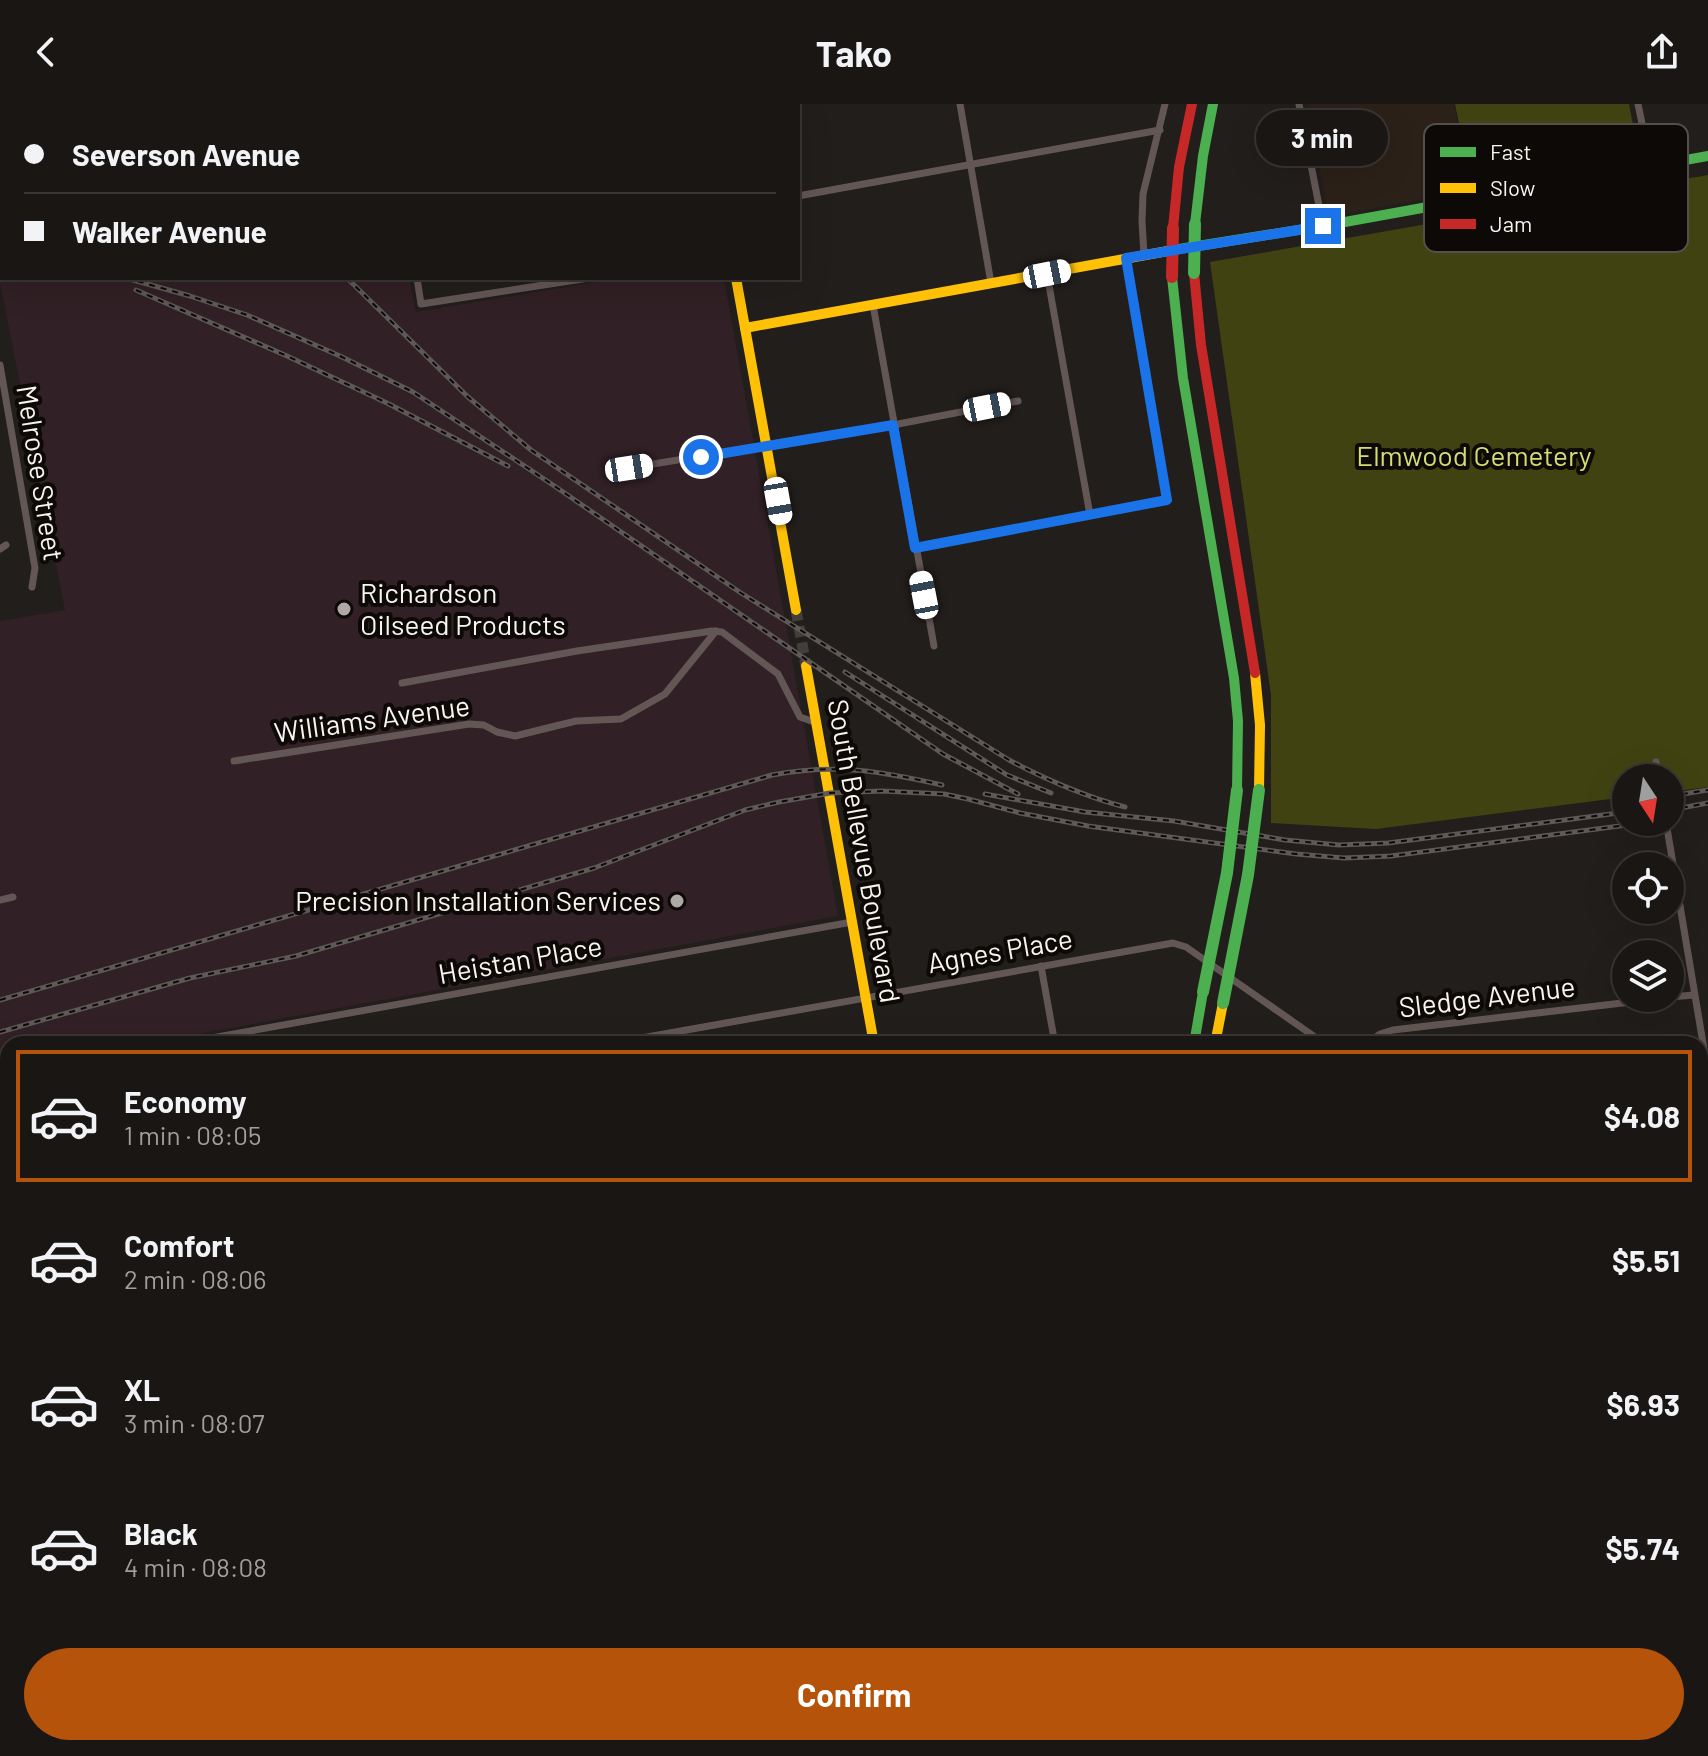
<!DOCTYPE html>
<html lang="en">
<head>
<meta charset="utf-8">
<style>
  body { margin:0; font-family:Barlow,sans-serif; background:#231f1d; color:#f1f3f6; height:100vh; display:flex; flex-direction:column; font-size:30px; white-space:nowrap }
  * { box-sizing:border-box; margin:0 }
  p { font-size:26px; color:#9f9fa0 }
  .icon { flex:none; width:44px; height:44px; fill:none; stroke:currentColor; stroke-width:2; stroke-linecap:round; stroke-linejoin:round }
  .map { position:relative; flex:1; overflow:hidden }
  .side { position:absolute; left:0px; top:932px; width:1708px; height:720px; display:flex; flex-direction:column; background:#1a1614; border-radius:24px 24px 0 0; box-shadow:0 8px 32px #0002,0 0 0 2px #383534 }
  .side>* { flex:none }
  .hud { position:absolute; left:0px; top:0px; width:800px; height:176px; box-shadow:0 8px 32px #0002,0 0 0 2px #383534; display:grid; align-content:center; height:176px; padding:0 24px; background:#1a1614 }
  .needle { width:52px; rotate:168deg }
  .fabs { position:absolute; left:1612px; top:660px; display:grid; gap:16px }
  .fabs a { display:grid; place-items:center; width:72px; height:72px; border-radius:50%; background:#1a1614; box-shadow:0 8px 32px #0002,0 0 0 2px #383534; font-size:40px }
  .end { position:absolute; width:36px; height:36px; margin:-18px; border:10px solid #1a73e8; background:#fff; box-shadow:0 0 0 4px #fff }
  .from { border-radius:50% }
  .bubble { position:absolute; height:56px; border-radius:28px; background:#1a1614; box-shadow:0 8px 32px #0002,0 0 0 2px #383534; font-size:26px; font-weight:700; line-height:56px; text-align:center }
  .car { position:absolute; width:24px; height:48px; margin:-24px -12px; border-radius:10px; box-shadow:0 0 6px 2px #0007; background:linear-gradient(#fff 24%,#345 0 40%,#fff 0 76%,#345 0 86%,#fff 0) }
  .hud b { display:flex; align-items:center; gap:28px; height:76px; font-size:30px }
  .hud b+b { border-top:2px solid #383534 }
  .hud i { width:20px; height:20px; background:#f1f3f6 }
  ul { padding:14px 0 0; list-style:none }
  li { display:flex; align-items:center; gap:24px; height:132px; margin:0 16px 12px; padding:0 8px; border:4px solid transparent; border-radius:0px }
  li div { flex:1 }
  li b { display:block; font-size:30px }
  li em { font-style:normal; font-weight:700 }
  li.active { border-color:#b45309 }
  li>.icon { width:72px; height:72px; stroke-width:1.5 }
  .action { display:flex; gap:16px; margin-top:auto; padding:16px 24px }
  .action a { flex:1; height:92px; border-radius:48px; background:#b45309; color:#fff; font-size:32px; font-weight:700; line-height:92px; text-align:center }
  header { display:flex; justify-content:space-between; align-items:center; height:104px; padding:0 24px; background:#1a1614; font-size:36px; font-weight:700 }
  .map>svg:first-child { display:block }
</style>
</head>
<body>
<header><svg class="icon" aria-label="back" viewBox="0 0 24 24"><path d="M15 5l-7 7 7 7"/></svg>Tako<svg class="icon" aria-label="share" viewBox="0 0 24 24"><path d="M12 15V3M7 8l5-5 5 5M5 13v7h14v-7"/></svg></header>
<div class="map">
<svg width="1708" height="1652" viewBox="0 0 1708 1652">
  <rect width="100%" height="100%" fill="#221e1b"/>
  <!-- industrial -->
  <polygon fill="#312025" points="2,165 2,174 409,174 416,208 620,174 724,174 838,812 177,934 178,940 8,940 8,1181 0,1182 0,517 65,506 0,179 0,166"/>
  <!-- built -->
  <polygon fill="#2c2118" points="1307,0 1454,0 1464,49 1480,84 1329,113"/>
  <!-- green -->
  <g fill="#404311">
    <polygon points="1455,0 1629,0 1640,58 1484,85 1465,48"/>
    <polygon points="1708,71 1708,683 1670,688 1670,674 1626,674 1626,693 1376,725 1271,719 1271,591 1210,158"/>
  </g>
  <g fill="none" stroke-linecap="round" stroke-linejoin="round">
    <!-- primary-tunnel -->
    <polyline stroke="#423e3b" stroke-width="11" stroke-dasharray="11 5.5" stroke-linecap="butt" points="796,506 806,562"/>
    <!-- street -->
    <g stroke="#635756" stroke-width="7">
      <polyline points="99,0 100,2"/>
      <polyline points="387,0 388,2"/>
      <polyline points="594,0 594,2"/>
      <polyline points="960,0 991,179"/>
      <polyline points="1299,0 1323,122"/>
      <polyline points="1638,0 1651,63"/>
      <polyline points="0,29 2,36"/>
      <polyline points="798,92 1160,26"/>
      <polyline points="1144,151 1142,117 1143,90 1165,0"/>
      <polyline points="1047,170 1090,411"/>
      <polyline points="417,174 421,200 589,174"/>
      <polyline points="873,201 934,542"/>
      <polyline points="0,261 35,464 32,483"/>
      <polyline points="610,367 893,321 1018,297"/>
      <polyline points="915,444 1167,396 1126,154"/>
      <polyline points="0,445 6,441"/>
      <polyline points="402,579 577,547 712,527 722,528 778,570 800,613 817,619"/>
      <polyline points="234,657 469,620 484,621 497,628 515,632 576,617 621,615 665,590 716,527"/>
      <polyline points="1656,658 1658,674"/>
      <polyline points="1666,718 1708,969"/>
      <polyline points="0,796 13,793"/>
      <polyline points="1041,862 1055,940"/>
      <polyline points="1670,893 1694,891"/>
      <polyline points="197,940 206,935 852,818"/>
      <polyline points="608,940 1173,839 1186,843 1325,940"/>
      <polyline points="1366,940 1380,930 1393,926 1665,894"/>
      <polyline points="1700,1385 1708,1387"/>
      <polyline points="0,1564 8,1563"/>
      <polyline points="1229,1644 1231,1652"/>
      <polyline points="1617,1644 1619,1652"/>
      <polyline points="202,1652 246,1644"/>
      <polyline points="874,1652 921,1644"/>
    </g>
    <!-- fast -->
    <g stroke="#4caf50" stroke-width="10">
      <polyline points="1195,120 1203,52 1213,0"/>
      <polyline points="1179,145 1323,122 1708,52"/>
      <polyline points="1172,173 1183,274 1234,574 1238,617 1237,686"/>
      <polyline points="1194,940 1203,888"/>
      <polyline points="0,1306 8,1304"/>
      <polyline points="1700,1598 1708,1597"/>
      <polyline points="992,1644 993,1652"/>
      <polyline points="1261,1644 1262,1652"/>
      <polyline points="1295,1644 1297,1652"/>
      <polyline points="1314,1644 1316,1652"/>
    </g>
    <!-- slow -->
    <g stroke="#ffc107" stroke-width="10">
      <polyline points="705,0 705,2"/>
      <polyline points="736,174 796,506"/>
      <polyline points="745,224 1179,145"/>
      <polyline points="806,562 874,940"/>
      <polyline points="1255,569 1260,621 1259,686"/>
      <polyline points="1215,940 1223,899"/>
      <polyline points="0,1314 8,1312"/>
      <polyline points="585,1644 586,1652"/>
      <polyline points="1244,1644 1247,1652"/>
      <polyline points="1337,1644 1343,1652"/>
    </g>
    <!-- jam -->
    <g stroke="#c62828" stroke-width="10">
      <polyline points="1173,124 1179,63 1192,0"/>
      <polyline points="1194,169 1201,241 1255,569"/>
      <polyline points="0,980 8,984"/>
      <polyline points="1519,1644 1520,1652"/>
      <polyline points="1415,1652 1420,1644"/>
      <polyline points="1436,1652 1438,1644"/>
    </g>
    <!-- rail casing -->
    <g stroke="#5e5856" stroke-width="5">
      <g id="rail">
        <polyline points="176,0 178,2"/>
        <polyline points="0,147 2,147"/>
        <polyline points="126,174 190,192 247,211 340,252 413,288 553,381 943,650 1018,690"/>
        <path d="M347 174 468 293 531 346 741 489 1009 656C1047 676 1083 692 1125 703"/>
        <polyline points="136,186 287,252 387,299 508,362"/>
        <polyline points="845,568 1007,671 1051,689"/>
        <polyline points="985,690 1085,708 1174,717 1285,736 1339,741 1388,739 1626,708"/>
        <polyline points="1670,692 1708,686"/>
        <polyline points="1670,706 1708,699"/>
        <path d="M0 896 772 671C836 659 880 667 942 681"/>
        <polyline points="0,928 190,874 296,852 594,764 745,706 779,698 830,689 882,687 944,690 968,695 1020,709 1088,722 1296,750 1344,754 1391,752 1650,718"/>
      </g>
    </g>
    <!-- rail -->
    <use href="#rail" stroke="#0c0906" stroke-width="2" stroke-dasharray="6" stroke-linecap="butt"/>
    <!-- fast-bridge -->
    <g stroke="#4caf50" stroke-width="12">
      <polyline points="1194,169 1195,120"/>
      <polyline points="1203,888 1227,769 1237,686"/>
      <polyline points="1223,899 1248,771 1259,686"/>
    </g>
    <!-- jam-bridge -->
    <polyline stroke="#c62828" stroke-width="12" points="1172,173 1173,124"/>
  </g>
  <g fill="none" stroke-linecap="round" stroke-linejoin="round">
    <!-- route -->
    <polyline stroke="#1a73e8" stroke-width="10" points="701,353 893,321 915,444 1167,396 1126,154 1323,122"/>
  </g>
  <!-- markers -->
  <g fill="#aea9a5" stroke="#0c0906" stroke-width="3">
    <circle cx="344" cy="505" r="8"/>
    <circle cx="677" cy="797" r="8"/>
  </g>
  <g text-anchor="middle" stroke-width="8" stroke-linejoin="round" paint-order="stroke">
    <!-- park labels -->
    <g font-size="28" fill="#d4dd71" stroke="#0c0906">
      <text x="1474" y="362">Elmwood Cemetery</text>
    </g>
    <!-- street labels -->
    <g font-size="28" fill="#f9f4f0" stroke="#0c0906">
      <text transform="translate(40 369) rotate(81)" y="10">Melrose Street</text>
      <text transform="translate(372 615) rotate(-8)" y="10">Williams Avenue</text>
      <text transform="translate(864 747) rotate(80)" y="10">South Bellevue Boulevard</text>
      <text transform="translate(1000 847) rotate(-10)" y="10">Agnes Place</text>
      <text transform="translate(520 856) rotate(-10)" y="10">Heistan Place</text>
      <text transform="translate(1487 893) rotate(-7)" y="10">Sledge Avenue</text>
    </g>
    <!-- poi labels -->
    <g font-size="28" fill="#f9f4f0" stroke="#0c0906" text-anchor="start">
      <text x="360" y="499">Richardson<tspan x="360" dy="32">Oilseed Products</tspan></text>
      <text x="661" y="807" text-anchor="end">Precision Installation Services</text>
    </g>
  </g>
  <!-- legend -->
  <rect x="1424" y="20" width="264" height="128" rx="12" fill="#0c0906" stroke="#53504c" stroke-width="2"/>
  <rect x="1440" y="43" width="36" height="10" fill="#4caf50"/>
  <rect x="1440" y="79" width="36" height="10" fill="#ffc107"/>
  <rect x="1440" y="115" width="36" height="10" fill="#c62828"/>
  <g font-size="22" fill="#f9f4f0">
    <text x="1490" y="56">Fast</text>
    <text x="1490" y="92">Slow</text>
    <text x="1490" y="128">Jam</text>
  </g>
</svg>
<div class="fabs">
<a><svg class="needle" viewBox="-14 -14 28 28"><path d="M0-13l5 13h-10z" fill="#e53935"/><path d="M0 13l5-13h-10z" fill="#9f9fa0"/></svg></a>
<a><svg class="icon" aria-label="locate" viewBox="0 0 24 24"><circle cx="12" cy="12" r="6"/><path d="M12 2v4M12 18v4M2 12h4M18 12h4"/></svg></a>
<a><svg class="icon" aria-label="layers" viewBox="0 0 24 24"><path d="M12 4l9 5-9 5-9-5zM3 14l9 5 9-5"/></svg></a>
</div>
<i class="end from" style="left:701px;top:353px"></i>
<i class="end" style="left:1323px;top:122px"></i>
<div class="bubble" style="left:1256px;top:6px;width:132px">3 min</div>
<i class="car" style="left:1047px;top:170px;rotate:79deg"></i>
<i class="car" style="left:987px;top:303px;rotate:79deg"></i>
<i class="car" style="left:629px;top:364px;rotate:81deg"></i>
<i class="car" style="left:778px;top:397px;rotate:170deg"></i>
<i class="car" style="left:924px;top:491px;rotate:349deg"></i>
<div class="hud">
<b><i class="from"></i>Severson Avenue</b>
<b><i></i>Walker Avenue</b>
</div>
<section class="side">
<ul>
<li class="active"><svg class="icon" aria-label="car" viewBox="0 0 24 24"><path d="M5 17H2v-5l4-1 3-4h7l3 4 3 1v5h-3M9 17h6M6 11h13"/><circle cx="7" cy="17" r="2"/><circle cx="17" cy="17" r="2"/></svg><div><b>Economy</b><p>1 min · 08:05</p></div><em>$4.08</em></li>
<li><svg class="icon" aria-label="car" viewBox="0 0 24 24"><path d="M5 17H2v-5l4-1 3-4h7l3 4 3 1v5h-3M9 17h6M6 11h13"/><circle cx="7" cy="17" r="2"/><circle cx="17" cy="17" r="2"/></svg><div><b>Comfort</b><p>2 min · 08:06</p></div><em>$5.51</em></li>
<li><svg class="icon" aria-label="car" viewBox="0 0 24 24"><path d="M5 17H2v-5l4-1 3-4h7l3 4 3 1v5h-3M9 17h6M6 11h13"/><circle cx="7" cy="17" r="2"/><circle cx="17" cy="17" r="2"/></svg><div><b>XL</b><p>3 min · 08:07</p></div><em>$6.93</em></li>
<li><svg class="icon" aria-label="car" viewBox="0 0 24 24"><path d="M5 17H2v-5l4-1 3-4h7l3 4 3 1v5h-3M9 17h6M6 11h13"/><circle cx="7" cy="17" r="2"/><circle cx="17" cy="17" r="2"/></svg><div><b>Black</b><p>4 min · 08:08</p></div><em>$5.74</em></li>
</ul>
<div class="action"><a>Confirm</a></div>
</section>
</div>
</body>
</html>
